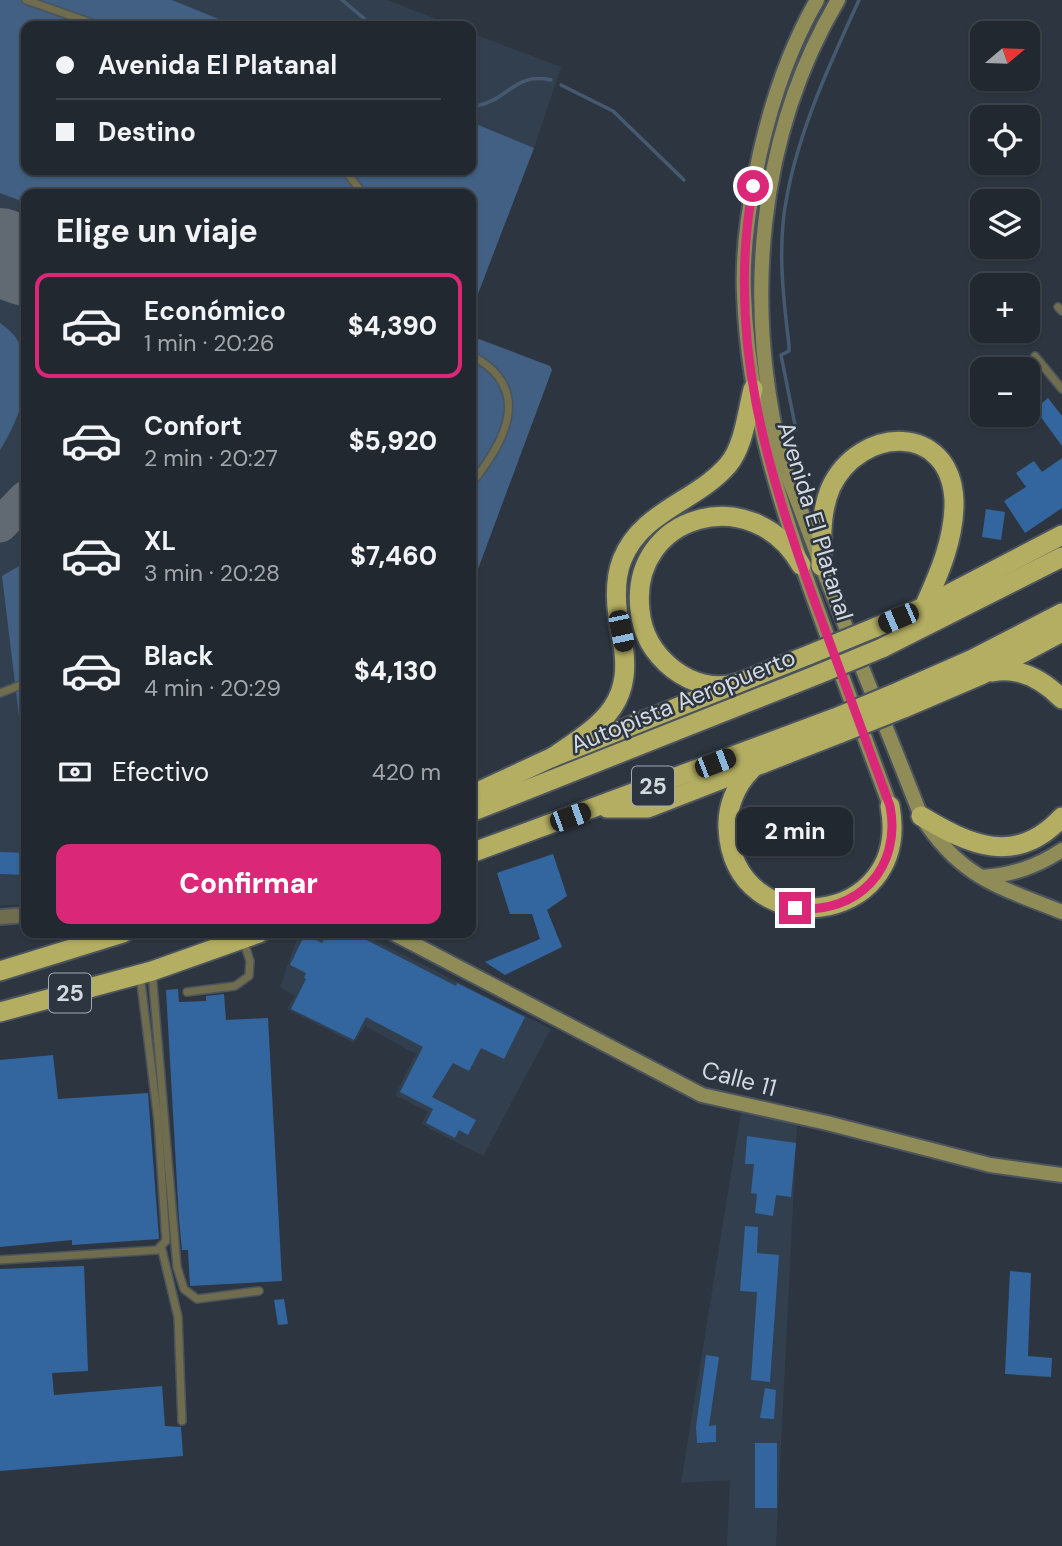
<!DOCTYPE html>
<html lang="es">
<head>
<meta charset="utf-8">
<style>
  body { margin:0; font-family:"DM Sans",sans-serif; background:#2a3038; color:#f1f3f6; height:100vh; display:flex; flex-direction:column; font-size:26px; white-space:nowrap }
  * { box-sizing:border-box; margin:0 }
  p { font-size:23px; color:#a2a6ab }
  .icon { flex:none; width:38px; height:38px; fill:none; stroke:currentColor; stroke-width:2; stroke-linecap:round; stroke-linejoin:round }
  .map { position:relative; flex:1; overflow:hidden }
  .side { position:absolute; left:21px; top:189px; width:455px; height:749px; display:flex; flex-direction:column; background:#222830; border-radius:14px; box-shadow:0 2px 5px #0004,0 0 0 2px #3f444c }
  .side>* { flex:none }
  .hud { position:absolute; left:21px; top:21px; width:455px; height:154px; border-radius:14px; box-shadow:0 2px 5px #0004,0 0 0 2px #3f444c; display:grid; align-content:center; height:154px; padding:0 35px; background:#222830 }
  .needle { width:46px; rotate:71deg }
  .controls { position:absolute; left:970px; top:21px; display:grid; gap:14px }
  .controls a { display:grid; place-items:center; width:70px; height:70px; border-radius:14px; background:#222830; box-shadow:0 2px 5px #0004,0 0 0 2px #3f444c; font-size:35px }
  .end { position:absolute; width:32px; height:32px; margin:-16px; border:9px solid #db2777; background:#fff; box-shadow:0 0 0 4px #fff }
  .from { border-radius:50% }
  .bubble { position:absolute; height:49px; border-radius:14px; background:#222830; box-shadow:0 2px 5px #0004,0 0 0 2px #3f444c; font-size:23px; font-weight:800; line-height:49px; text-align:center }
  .car { position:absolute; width:21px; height:42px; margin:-21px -10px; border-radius:9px; box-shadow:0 0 5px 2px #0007; background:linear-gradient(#222 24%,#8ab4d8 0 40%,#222 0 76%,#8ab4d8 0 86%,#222 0) }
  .hud b { display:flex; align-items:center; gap:24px; height:66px; font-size:26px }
  .hud b+b { border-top:2px solid #3f444c }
  .hud i { width:18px; height:18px; background:#f1f3f6 }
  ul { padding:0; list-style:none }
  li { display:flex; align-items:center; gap:21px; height:105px; margin:0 14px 10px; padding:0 21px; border:4px solid transparent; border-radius:14px }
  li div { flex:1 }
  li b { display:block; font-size:26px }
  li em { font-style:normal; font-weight:800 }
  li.selected { border-color:#db2777 }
  li>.icon { width:63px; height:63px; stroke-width:1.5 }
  h2 { padding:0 35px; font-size:32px; line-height:84px }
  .pay { display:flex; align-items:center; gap:18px; height:77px; padding:0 35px; font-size:26px }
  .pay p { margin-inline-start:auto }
  .cta { display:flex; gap:14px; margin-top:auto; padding:14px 35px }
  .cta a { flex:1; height:80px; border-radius:14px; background:#db2777; color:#fff; font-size:28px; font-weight:800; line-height:80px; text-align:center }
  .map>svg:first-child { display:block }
</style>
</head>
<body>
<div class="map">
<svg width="1062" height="1546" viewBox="0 0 1062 1546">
  <rect width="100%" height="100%" fill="#2d3640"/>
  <!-- built -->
  <g fill="#323f4f">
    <polygon points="0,0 387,0 454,26 26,26 26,170 471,170 471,33 561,67 534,148 471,312 471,194 26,194 26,904 0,906"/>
    <polygon points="299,933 360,933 551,1029 483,1156 421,1124 428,1112 395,1095 416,1054 365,1026 354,1043 287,1009 295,996 280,987"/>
    <polygon points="741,1112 797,1124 776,1546 727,1546 730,1480 681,1483"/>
  </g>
  <!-- green -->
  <g fill="#416083">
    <polygon points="0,0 172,0 236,26 26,26 26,170 471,170 471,122 534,148 471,312 471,194 26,194 26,203 0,193"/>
    <path d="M0 323C46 353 23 413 0 450Z"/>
    <polygon points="471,336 550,366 552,370 471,588"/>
    <polygon points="26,562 26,726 20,725 2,576"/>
  </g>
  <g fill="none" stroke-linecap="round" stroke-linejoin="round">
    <!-- stream -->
    <g stroke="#455a70" stroke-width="3.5">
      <polyline points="342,0 373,26"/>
      <polyline points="561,85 613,111 684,180"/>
      <path d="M471 103 476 106C509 100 514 72 551 80"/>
      <path d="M796 430 781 355 789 351V345C783 296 777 245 787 196 799 130 831 61 859 0"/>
    </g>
    <!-- taxiway -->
    <g stroke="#616a72" stroke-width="35">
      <polyline points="15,258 26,264"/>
      <polyline points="0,525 26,498"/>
    </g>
    <!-- runway -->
    <polyline stroke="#616a72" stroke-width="88" points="0,252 26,262"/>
  </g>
  <!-- building -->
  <g fill="#33669e">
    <polygon points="1048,398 1062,416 1062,446 1035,409"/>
    <polygon points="1062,458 1062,508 1025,533 1004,501 1026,487 1016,473 1034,461 1042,472"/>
    <polygon points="986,509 1005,512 1001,540 982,537"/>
    <polygon points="0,852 26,853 26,875 0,874"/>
    <polygon points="553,854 567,896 547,910 562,947 505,975 485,962 540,939 532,914 510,914 497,873"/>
    <polygon points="327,933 353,933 456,986 457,983 525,1017 504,1059 481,1048 469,1071 453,1063 432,1097 476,1120 468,1135 459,1130 455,1138 426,1123 433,1109 400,1092 423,1047 366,1017 354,1040 291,1009 306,979 304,978 306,973 290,965 305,934 322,943"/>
    <polygon points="178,989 179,1002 206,1001 206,996 224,994 226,1020 268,1018 282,1281 190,1286 188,1250 182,1250 179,1219 166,990"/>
    <polygon points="53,1055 58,1099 148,1093 159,1239 72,1245 72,1240 0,1247 0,1060"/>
    <polygon points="747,1136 796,1143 791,1197 776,1195 773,1216 755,1213 757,1194 751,1193 754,1164 745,1164"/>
    <polygon points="745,1226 758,1227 757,1253 779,1255 770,1382 751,1380 757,1292 740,1291"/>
    <polygon points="84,1266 88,1371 52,1373 54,1395 162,1386 165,1426 181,1427 183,1456 0,1471 0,1269"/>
    <polygon points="1010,1271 1031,1273 1028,1356 1052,1358 1051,1377 1005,1374"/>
    <polygon points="284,1299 288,1324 278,1325 274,1300"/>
    <polygon points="706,1355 719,1357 709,1426 716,1425 716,1442 697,1443 696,1427"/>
    <polygon points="765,1388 776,1390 774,1419 760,1418"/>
    <rect x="755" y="1443" width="22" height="65"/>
  </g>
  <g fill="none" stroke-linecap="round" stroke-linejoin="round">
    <!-- service casing -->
    <g stroke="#4b535d" stroke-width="10">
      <g id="service">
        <polyline points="26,0 100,26"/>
        <polyline points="345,170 363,194"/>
        <polyline points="1058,307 1062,311"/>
        <path d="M471 355C534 388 506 441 471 484"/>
        <polyline points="1035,356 1062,389"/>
        <polyline points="0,693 26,683"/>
        <polyline points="152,972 177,1267 184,1289 197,1299 259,1291"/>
        <polyline points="187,992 235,986 249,976 250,961 243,940"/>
        <polyline points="161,1246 178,1317 182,1421"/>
        <polyline points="0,1260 157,1250 166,1241 158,1121 140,975"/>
      </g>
    </g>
    <!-- minor casing -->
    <g stroke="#4b535d" stroke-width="18">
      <polyline id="minor" points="0,917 26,915"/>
    </g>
    <!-- secondary casing -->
    <g stroke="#4b535d" stroke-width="18">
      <g id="secondary">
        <path d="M817 0C790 47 772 100 760 153 750 200 742 247 744 294 748 412 784 518 824 627 846 687 868 746 890 806"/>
        <path d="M838 0C757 137 744 303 781 456 786 473 793 489 799 505 810 535 821 565 833 595 862 668 892 742 921 816 961 878 997 886 1062 912"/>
        <path d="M982 877C1012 875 1036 867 1062 850"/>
        <polyline points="393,933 702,1095 827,1123 990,1165 1062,1175"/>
      </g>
    </g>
    <!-- trunk casing -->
    <g stroke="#4b535d" stroke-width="23">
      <g id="trunk">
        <path d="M821 566C822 539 820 512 831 487 860 426 950 422 954 500 955 538 939 574 924 607"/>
        <polyline points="874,628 924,607 1062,535"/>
        <polyline points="882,648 1062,557"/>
        <path d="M992 672C1020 666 1043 680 1062 699"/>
        <path d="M738 683C715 690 691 683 673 669 654 654 642 634 640 610 629 514 753 480 801 565"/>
        <polyline points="898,692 973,659 1062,613"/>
        <polyline points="904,708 981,675 1062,632"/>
        <path d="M553 757C604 723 636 703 621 634 616 610 613 583 622 560 641 511 696 502 728 465 744 446 747 413 753 389"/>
        <path d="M751 770C736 785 727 806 728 828 733 946 913 929 890 806"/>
        <polyline points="471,795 553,757 811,654"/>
        <polyline points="607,808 648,808 841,733"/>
        <polyline points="471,812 819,674"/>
        <path d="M921 816C969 845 1016 867 1062 817"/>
        <polyline points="471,853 835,718"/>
        <polyline points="0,971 123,933"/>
        <polyline points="0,1012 152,971 259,933"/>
      </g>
    </g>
    <!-- service -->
    <use href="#service" stroke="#6f6d4d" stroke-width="7"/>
    <!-- minor -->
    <use href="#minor" stroke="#6f6d4d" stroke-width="14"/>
    <!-- secondary -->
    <use href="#secondary" stroke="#8f8c58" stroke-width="14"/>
    <!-- trunk -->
    <use href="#trunk" stroke="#b4ae62" stroke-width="19"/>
    <!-- trunk-bridge casing -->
    <g stroke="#4b535d" stroke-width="23" stroke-linecap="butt">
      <g id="trunk-bridge">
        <polyline points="811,654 874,628"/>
        <polyline points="819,674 882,648"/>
        <polyline points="835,718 898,692"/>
        <polyline points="841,733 904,708"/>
      </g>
    </g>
    <!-- trunk-bridge -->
    <use href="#trunk-bridge" stroke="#b4ae62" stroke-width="19"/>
  </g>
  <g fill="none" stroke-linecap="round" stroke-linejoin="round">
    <!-- route -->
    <path stroke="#db2777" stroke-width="9" d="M753 186C725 340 768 474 820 616 843 679 867 743 890 806 902 868 858 915 795 908"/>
  </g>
  <g text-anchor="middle" stroke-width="5" stroke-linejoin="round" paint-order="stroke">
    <!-- shield labels -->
    <g fill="#2d3640" stroke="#a1a8b0" stroke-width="2">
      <rect x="632" y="766.5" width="42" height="39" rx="5"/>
      <rect x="49" y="973.5" width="42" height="39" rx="5"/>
    </g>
    <g font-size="23" font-weight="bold" fill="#d3d9e0">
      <text x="653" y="794">25</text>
      <text x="70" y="1001">25</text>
    </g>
    <!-- street labels -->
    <g font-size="24" fill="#d3d9e0" stroke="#2d3640">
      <text transform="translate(815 521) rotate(73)" y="8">Avenida El Platanal</text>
      <text transform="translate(683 701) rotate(-22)" y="8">Autopista Aeropuerto</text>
      <text transform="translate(739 1079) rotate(15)" y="8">Calle 11</text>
    </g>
  </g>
</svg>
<div class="controls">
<a><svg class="needle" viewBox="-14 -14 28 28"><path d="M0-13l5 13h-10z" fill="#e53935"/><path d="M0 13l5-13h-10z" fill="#a2a6ab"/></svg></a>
<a><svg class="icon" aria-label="locate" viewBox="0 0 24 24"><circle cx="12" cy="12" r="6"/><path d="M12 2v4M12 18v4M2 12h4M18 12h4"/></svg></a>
<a><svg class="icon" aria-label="layers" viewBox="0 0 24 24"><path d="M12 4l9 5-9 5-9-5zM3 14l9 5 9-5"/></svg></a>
<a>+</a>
<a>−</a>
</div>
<i class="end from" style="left:753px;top:186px"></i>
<i class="end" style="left:795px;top:908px"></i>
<div class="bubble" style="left:737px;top:807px;width:116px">2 min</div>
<i class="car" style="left:898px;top:618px;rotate:247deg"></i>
<i class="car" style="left:621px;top:631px;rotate:168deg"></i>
<i class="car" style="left:715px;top:763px;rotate:69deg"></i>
<i class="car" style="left:570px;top:817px;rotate:70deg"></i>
<div class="hud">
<b><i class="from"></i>Avenida El Platanal</b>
<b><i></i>Destino</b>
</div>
<section class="side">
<h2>Elige un viaje</h2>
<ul>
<li class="selected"><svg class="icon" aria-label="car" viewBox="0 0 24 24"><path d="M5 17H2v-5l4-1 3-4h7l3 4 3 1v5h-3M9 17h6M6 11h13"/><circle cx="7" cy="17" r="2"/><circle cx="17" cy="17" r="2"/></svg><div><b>Económico</b><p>1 min · 20:26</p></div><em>$4,390</em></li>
<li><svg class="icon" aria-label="car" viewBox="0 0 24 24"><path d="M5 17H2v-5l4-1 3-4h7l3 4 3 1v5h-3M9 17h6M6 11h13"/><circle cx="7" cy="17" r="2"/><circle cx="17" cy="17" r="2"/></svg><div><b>Confort</b><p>2 min · 20:27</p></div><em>$5,920</em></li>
<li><svg class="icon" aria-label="car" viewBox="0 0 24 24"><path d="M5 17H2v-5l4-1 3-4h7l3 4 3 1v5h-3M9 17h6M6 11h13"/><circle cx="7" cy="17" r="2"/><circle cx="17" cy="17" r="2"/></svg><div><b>XL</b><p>3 min · 20:28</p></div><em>$7,460</em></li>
<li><svg class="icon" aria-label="car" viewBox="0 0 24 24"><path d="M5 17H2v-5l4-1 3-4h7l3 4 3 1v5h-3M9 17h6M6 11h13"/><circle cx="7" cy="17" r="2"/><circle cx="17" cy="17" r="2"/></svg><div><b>Black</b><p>4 min · 20:29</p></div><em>$4,130</em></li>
</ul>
<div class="pay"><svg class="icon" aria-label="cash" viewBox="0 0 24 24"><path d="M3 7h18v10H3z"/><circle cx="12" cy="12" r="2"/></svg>Efectivo<p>420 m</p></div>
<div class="cta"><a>Confirmar</a></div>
</section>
</div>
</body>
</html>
